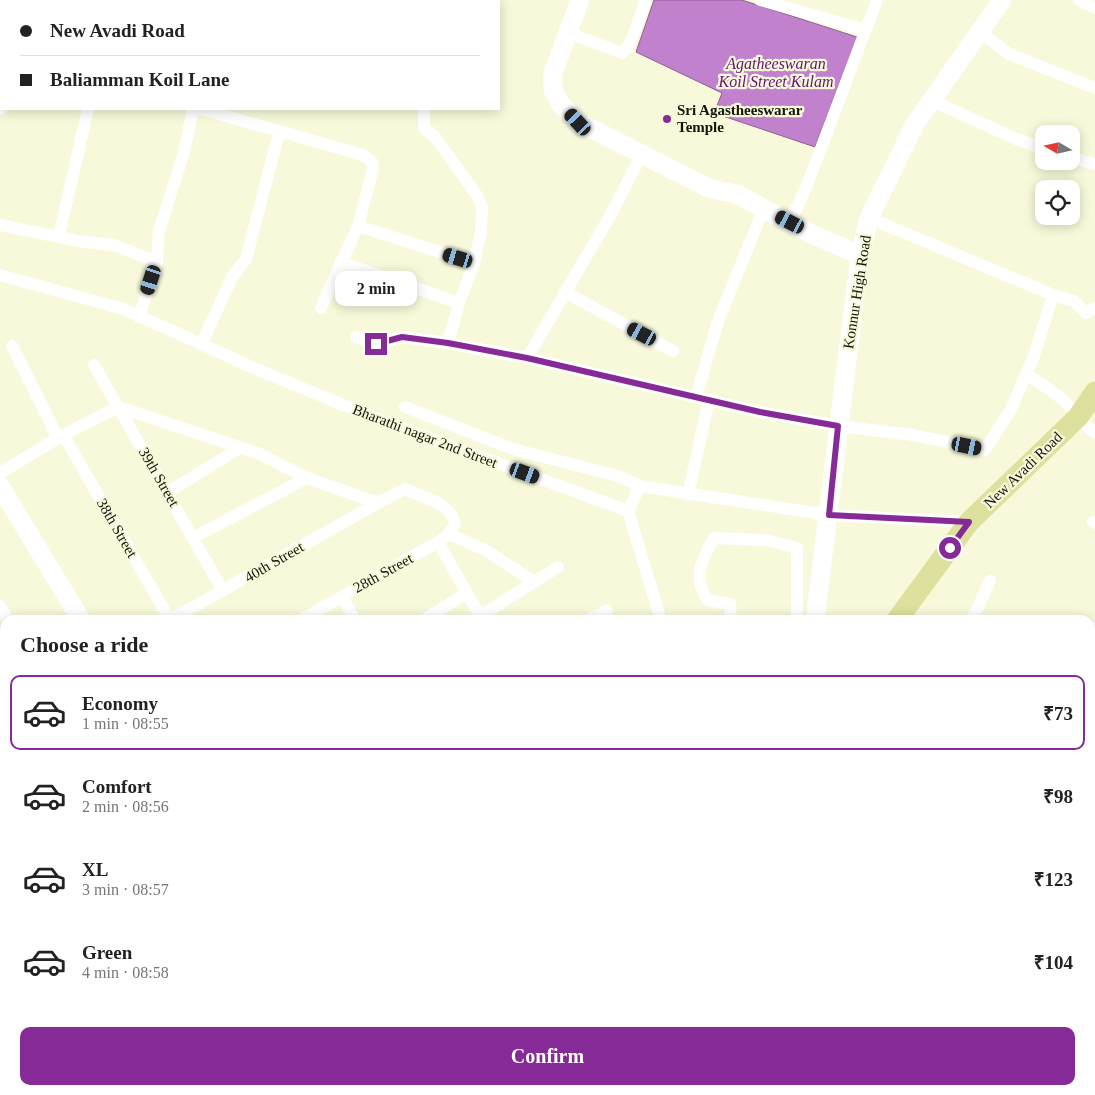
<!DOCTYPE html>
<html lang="en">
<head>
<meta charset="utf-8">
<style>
  body { margin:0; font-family:"Times New Roman",serif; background:#f2f2f2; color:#222; height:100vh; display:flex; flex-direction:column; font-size:19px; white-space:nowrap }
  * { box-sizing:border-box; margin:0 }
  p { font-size:16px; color:#767676 }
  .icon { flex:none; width:28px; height:28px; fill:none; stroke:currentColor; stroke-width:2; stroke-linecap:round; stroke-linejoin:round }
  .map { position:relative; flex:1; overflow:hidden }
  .details { position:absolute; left:0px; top:615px; width:1095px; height:480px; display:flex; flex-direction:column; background:#fff; border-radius:15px 15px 0 0; box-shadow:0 2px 12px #0003 }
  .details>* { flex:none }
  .top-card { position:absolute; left:0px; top:0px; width:500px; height:110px; box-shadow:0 2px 12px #0003; display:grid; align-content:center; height:110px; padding:0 20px; background:#fff }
  .needle { width:32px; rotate:279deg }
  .controls { position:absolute; left:1035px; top:125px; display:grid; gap:10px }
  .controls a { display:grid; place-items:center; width:45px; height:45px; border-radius:10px; background:#fff; box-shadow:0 2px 12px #0003; font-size:25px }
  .end { position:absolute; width:22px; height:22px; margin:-11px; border:6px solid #852a96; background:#fff; box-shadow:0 0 0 2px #fff }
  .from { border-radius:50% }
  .bubble { position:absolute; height:35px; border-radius:10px; background:#fff; box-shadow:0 2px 12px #0003; font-size:16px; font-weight:600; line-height:35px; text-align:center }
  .car { position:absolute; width:15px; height:30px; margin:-15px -8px; border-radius:6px; box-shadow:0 0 4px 1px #0007; background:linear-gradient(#222 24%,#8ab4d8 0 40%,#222 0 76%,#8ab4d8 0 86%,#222 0) }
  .top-card b { display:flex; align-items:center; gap:18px; height:48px; font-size:19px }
  .top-card b+b { border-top:1px solid #e0e0e0 }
  .top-card i { width:12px; height:12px; background:#222 }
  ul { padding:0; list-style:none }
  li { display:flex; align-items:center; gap:15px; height:75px; margin:0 10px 8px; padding:0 10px; border:2px solid transparent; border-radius:10px }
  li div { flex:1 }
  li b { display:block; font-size:19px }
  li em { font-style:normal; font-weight:600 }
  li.selected { border-color:#852a96 }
  li>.icon { width:45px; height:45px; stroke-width:1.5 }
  h2 { padding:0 20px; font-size:22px; line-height:60px }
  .button { display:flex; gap:10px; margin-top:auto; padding:10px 20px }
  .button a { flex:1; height:58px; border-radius:10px; background:#852a96; color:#fff; font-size:20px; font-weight:600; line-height:58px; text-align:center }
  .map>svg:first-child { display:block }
</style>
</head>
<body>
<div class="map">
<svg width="1095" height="1095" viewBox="0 0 1095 1095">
  <rect width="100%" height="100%" fill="#f7f9da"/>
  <!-- water -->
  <polygon fill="#c181cd" stroke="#8d6193" points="654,0 742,0 857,37 815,147 714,113 722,93 636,52"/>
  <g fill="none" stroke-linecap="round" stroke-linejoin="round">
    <!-- street -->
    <g stroke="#fff" stroke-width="12">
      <polyline points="413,0 418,1"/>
      <polyline points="760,0 866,30"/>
      <polyline points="1079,0 1095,8"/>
      <polyline points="70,1 70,0"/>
      <polyline points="340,1 341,0"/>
      <polyline points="447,1 448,0"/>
      <polyline points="980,32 1009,54 1095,88"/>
      <polyline points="569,33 622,53 629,46 646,0"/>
      <polyline points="931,100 1016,139 1044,149"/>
      <polyline points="201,109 363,155 372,162 373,169 358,226 321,308"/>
      <polyline points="424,109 424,128 435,137 476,194 482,207 481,232 474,263 459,303 448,343"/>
      <polyline points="1071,158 1095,164"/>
      <polyline points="790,223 809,180 877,0"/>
      <polyline points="0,225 78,241 114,245 157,262"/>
      <polyline points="358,226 474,263"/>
      <polyline points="59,236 88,109"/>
      <polyline points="340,262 459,303"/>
      <polyline points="0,275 124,309 263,372 380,420 628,511"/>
      <polyline points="565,292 673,351"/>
      <polyline points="1053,295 1074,301 1086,313 1095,308"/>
      <polyline points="139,317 157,262 159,231 184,152 193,109"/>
      <polyline points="356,337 377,344 402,337 448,343 527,358 760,412 838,426 913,435 985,450 1011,409 1034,356 1053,295 869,218"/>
      <polyline points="202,343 232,277 246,259 279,133"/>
      <polyline points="12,346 58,438"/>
      <polyline points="527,358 610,216 641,156"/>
      <polyline points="94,365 223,591"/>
      <path d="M1026 374C1046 387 1064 397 1078 417"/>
      <polyline points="696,397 718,321 764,208"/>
      <polyline points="405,407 513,449 618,476 640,486"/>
      <polyline points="1084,424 1095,433"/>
      <polyline points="64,436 170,620"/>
      <path d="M0 473 58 438 118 407 260 454 307 478 378 503 405 489C422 497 452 503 455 524L449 534 438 542 301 620"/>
      <polyline points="168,492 240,448"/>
      <polyline points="688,495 709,400"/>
      <polyline points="628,511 640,486 829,515 969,522"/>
      <polyline points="628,511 661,620"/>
      <polyline points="1093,522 1095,523"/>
      <polyline points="449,534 487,551 534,582"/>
      <polyline points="194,537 307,478"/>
      <polyline points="438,542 482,620"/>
      <polyline points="342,596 355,620"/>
      <polyline points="0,606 8,620"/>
      <polyline points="480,616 558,567"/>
      <polyline points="170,620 378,503"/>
      <polyline points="423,620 467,593"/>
      <polyline points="588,620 607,611"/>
      <path d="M731 620 730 604 707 600C692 575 702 560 714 538L767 540 797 548V620"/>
      <polyline points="972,620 990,581"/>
      <polyline points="1090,642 1095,626"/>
      <polyline points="0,751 5,752"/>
      <polyline points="1090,855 1095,856"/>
      <polyline points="0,1022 5,997"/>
      <polyline points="47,1095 48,1090"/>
      <polyline points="109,1095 110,1090"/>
      <polyline points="168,1095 169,1090"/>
      <polyline points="229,1095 230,1090"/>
      <polyline points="290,1095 291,1090"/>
      <polyline points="643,1095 644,1090"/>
      <polyline points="679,1095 679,1090"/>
      <polyline points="778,1095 778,1090"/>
      <polyline points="946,1095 946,1090"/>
      <polyline points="1022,1095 1022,1090"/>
    </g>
    <!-- secondary -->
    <g stroke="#fff" stroke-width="19">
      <polyline points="580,0 553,73 553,90 560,103 578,122 711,189 737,194 809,233 860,255"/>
      <polyline points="16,1 16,0"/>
      <polyline points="251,1 252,0"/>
      <polyline points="0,62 1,63"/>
      <polyline points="0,105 1,102"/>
      <polyline points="0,486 81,620"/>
      <polyline points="815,620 860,255 869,218 915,124 1002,0"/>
      <polyline points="1090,970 1095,971"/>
      <polyline points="361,1090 396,1095"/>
    </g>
    <!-- primary -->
    <g stroke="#dee09d" stroke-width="21">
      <polyline points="897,620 969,522 1078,417 1095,392"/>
      <polyline points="795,1095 795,1090"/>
      <polyline points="825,1095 826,1090"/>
    </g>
  </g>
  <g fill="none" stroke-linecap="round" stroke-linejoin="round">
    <!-- route -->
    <polyline stroke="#852a96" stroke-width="6" points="376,344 402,337 448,343 527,358 760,412 838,426 829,515 969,522 950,548"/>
  </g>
  <!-- markers -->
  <circle fill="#852a96" stroke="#f7f9da" stroke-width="2" cx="667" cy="119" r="5"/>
  <g text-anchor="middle" stroke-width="4.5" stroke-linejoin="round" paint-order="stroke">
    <!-- poi labels -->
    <g font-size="15" font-weight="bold" fill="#15150b" stroke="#f7f9da" text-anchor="start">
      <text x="677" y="115">Sri Agastheeswarar<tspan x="677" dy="17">Temple</tspan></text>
    </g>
    <!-- street labels -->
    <g font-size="15" fill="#15150b" stroke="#f7f9da">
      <text transform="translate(857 292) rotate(-81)" y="5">Konnur High Road</text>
      <text transform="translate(425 436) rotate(21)" y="5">Bharathi nagar 2nd Street</text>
      <text transform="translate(1023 470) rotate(-44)" y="5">New Avadi Road</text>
      <text transform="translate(159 477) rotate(60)" y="5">39th Street</text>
      <text transform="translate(117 528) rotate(60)" y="5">38th Street</text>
      <text transform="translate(274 562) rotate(-30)" y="5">40th Street</text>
      <text transform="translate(383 573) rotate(-29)" y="5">28th Street</text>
    </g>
    <!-- water labels -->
    <g font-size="16" font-style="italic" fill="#631271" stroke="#f7f9da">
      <text x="776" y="69">Agatheeswaran<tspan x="776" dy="18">Koil Street Kulam</tspan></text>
    </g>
  </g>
</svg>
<div class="controls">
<a><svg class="needle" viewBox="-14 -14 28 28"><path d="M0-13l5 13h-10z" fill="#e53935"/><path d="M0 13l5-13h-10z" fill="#767676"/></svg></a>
<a><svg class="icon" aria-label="locate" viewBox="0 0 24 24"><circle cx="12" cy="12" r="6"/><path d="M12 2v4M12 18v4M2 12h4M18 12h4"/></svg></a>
</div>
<i class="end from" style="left:950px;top:548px"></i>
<i class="end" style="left:376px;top:344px"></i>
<div class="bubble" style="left:335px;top:271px;width:82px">2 min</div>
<i class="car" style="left:578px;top:122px;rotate:317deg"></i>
<i class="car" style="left:790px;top:222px;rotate:297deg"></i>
<i class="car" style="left:458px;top:258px;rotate:287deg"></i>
<i class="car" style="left:151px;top:280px;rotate:198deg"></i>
<i class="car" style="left:642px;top:334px;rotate:298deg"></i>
<i class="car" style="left:967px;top:446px;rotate:102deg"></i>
<i class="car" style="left:525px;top:473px;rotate:110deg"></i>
<div class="top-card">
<b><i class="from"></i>New Avadi Road</b>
<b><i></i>Baliamman Koil Lane</b>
</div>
<section class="details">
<h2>Choose a ride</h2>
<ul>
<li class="selected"><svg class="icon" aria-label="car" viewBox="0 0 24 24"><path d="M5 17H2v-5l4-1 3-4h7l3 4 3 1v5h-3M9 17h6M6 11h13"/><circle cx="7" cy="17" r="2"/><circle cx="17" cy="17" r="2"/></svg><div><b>Economy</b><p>1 min · 08:55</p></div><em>₹73</em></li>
<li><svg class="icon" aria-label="car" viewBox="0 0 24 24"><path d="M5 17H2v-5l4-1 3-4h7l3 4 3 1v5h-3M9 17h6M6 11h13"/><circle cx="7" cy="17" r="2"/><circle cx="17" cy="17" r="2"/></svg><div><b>Comfort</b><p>2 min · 08:56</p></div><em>₹98</em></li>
<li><svg class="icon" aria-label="car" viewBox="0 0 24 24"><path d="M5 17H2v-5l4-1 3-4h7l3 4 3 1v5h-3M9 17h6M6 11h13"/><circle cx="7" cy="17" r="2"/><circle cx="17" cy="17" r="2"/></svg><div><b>XL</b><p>3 min · 08:57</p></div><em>₹123</em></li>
<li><svg class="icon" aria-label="car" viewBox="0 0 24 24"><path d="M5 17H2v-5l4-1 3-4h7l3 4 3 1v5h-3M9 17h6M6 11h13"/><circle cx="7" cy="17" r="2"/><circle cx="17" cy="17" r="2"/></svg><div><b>Green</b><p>4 min · 08:58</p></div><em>₹104</em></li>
</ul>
<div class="button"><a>Confirm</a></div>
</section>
</div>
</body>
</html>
